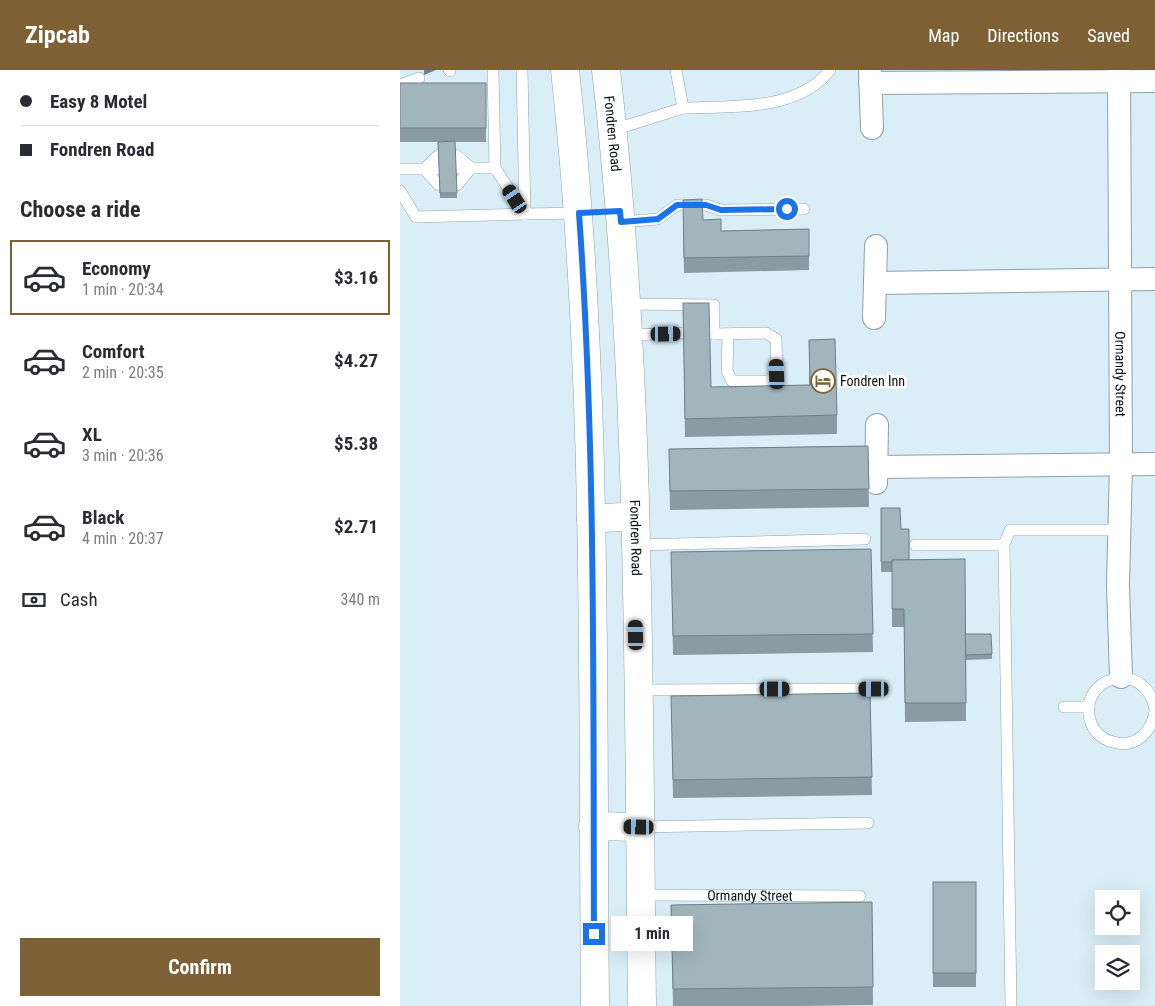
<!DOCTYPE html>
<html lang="en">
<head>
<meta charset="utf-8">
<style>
  body { margin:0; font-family:"Roboto Condensed",sans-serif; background:#f2f2f3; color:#2b2b33; height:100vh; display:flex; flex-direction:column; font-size:19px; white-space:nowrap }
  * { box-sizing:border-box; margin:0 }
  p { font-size:16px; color:#7c7c81 }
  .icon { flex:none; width:28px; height:28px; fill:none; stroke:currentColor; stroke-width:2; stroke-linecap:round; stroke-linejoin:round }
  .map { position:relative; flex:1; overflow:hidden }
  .side { display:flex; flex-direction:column; background:#fff; width:400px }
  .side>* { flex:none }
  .top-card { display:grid; align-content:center; height:110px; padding:0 20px; background:#fff }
  .tools { position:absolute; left:695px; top:820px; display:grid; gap:10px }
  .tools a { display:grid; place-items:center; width:45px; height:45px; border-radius:0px; background:#fff; box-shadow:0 5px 20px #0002; font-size:25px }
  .end { position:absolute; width:22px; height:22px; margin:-11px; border:6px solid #1a73e8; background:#fff; box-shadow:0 0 0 2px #fff }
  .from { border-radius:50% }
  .bubble { position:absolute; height:35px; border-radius:0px; background:#fff; box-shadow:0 5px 20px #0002; font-size:16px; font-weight:700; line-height:35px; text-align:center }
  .car { position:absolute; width:15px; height:30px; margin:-15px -8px; border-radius:6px; box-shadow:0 0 4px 1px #0007; background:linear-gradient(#222 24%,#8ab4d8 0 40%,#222 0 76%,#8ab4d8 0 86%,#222 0) }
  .top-card b { display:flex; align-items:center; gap:18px; height:48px; font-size:19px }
  .top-card b+b { border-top:1px solid #e1e1e2 }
  .top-card i { width:12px; height:12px; background:#2b2b33 }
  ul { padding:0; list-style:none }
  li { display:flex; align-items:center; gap:15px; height:75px; margin:0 10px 8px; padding:0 10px; border:2px solid transparent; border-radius:0px }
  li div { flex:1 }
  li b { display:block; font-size:19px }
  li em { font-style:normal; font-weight:700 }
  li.selected { border-color:#7d6134 }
  li>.icon { width:45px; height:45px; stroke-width:1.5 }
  h2 { padding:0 20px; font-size:22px; line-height:60px }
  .pay { display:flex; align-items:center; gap:12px; height:55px; padding:0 20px; font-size:19px }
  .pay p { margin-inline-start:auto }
  .primary-button { display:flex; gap:10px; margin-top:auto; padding:10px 20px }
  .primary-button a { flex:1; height:58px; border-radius:0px; background:#7d6134; color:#fff; font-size:20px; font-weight:700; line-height:58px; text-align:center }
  header { display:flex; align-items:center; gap:30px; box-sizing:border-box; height:70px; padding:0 25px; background:#7d6134; color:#fff }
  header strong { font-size:24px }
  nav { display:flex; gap:28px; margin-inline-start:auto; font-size:18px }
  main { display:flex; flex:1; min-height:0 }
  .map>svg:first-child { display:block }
</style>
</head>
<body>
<header>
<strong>Zipcab</strong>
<nav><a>Map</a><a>Directions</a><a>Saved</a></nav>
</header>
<main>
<section class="side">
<div class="top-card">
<b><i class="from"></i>Easy 8 Motel</b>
<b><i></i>Fondren Road</b>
</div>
<h2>Choose a ride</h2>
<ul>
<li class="selected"><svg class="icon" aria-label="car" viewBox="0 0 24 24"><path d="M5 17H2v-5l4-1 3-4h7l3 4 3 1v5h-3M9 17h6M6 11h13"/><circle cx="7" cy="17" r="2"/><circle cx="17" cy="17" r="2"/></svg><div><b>Economy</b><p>1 min · 20:34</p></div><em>$3.16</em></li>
<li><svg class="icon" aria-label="car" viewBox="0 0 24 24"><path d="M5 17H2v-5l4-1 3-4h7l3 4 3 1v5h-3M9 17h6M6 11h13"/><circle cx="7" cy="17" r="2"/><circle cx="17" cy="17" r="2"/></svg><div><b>Comfort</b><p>2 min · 20:35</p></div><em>$4.27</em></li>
<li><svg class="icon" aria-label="car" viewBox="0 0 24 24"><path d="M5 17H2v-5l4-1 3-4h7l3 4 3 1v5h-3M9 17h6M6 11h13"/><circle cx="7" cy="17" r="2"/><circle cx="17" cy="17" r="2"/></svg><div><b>XL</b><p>3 min · 20:36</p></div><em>$5.38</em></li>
<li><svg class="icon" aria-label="car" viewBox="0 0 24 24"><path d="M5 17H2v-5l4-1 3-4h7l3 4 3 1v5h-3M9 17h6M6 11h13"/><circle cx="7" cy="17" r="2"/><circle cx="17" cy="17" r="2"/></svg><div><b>Black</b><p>4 min · 20:37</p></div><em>$2.71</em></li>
</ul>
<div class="pay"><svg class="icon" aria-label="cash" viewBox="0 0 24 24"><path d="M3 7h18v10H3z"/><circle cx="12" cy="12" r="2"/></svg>Cash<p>340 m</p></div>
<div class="primary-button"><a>Confirm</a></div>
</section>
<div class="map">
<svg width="755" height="936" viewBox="0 0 755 936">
  <rect width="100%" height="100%" fill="#d9eef7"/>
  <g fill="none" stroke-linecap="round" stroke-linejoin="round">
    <!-- lane casing -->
    <g stroke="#8ea1a9" stroke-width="12">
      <g id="lane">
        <polyline points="49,0 50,1"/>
        <polyline points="93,0 95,98 125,144"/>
        <polyline points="122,0 125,144 179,143"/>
        <polyline points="0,15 19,8"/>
        <path d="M283 38C331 36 397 42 430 0"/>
        <polyline points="213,60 283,38 276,0"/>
        <polyline points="39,85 24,99 39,115"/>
        <polyline points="56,85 71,98 57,115"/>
        <polyline points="55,98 95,98"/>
        <polyline points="0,99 38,99"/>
        <polyline points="0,121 16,147 125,144"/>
        <polyline points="221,152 258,149 277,135 306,135 321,140 404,139"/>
        <polyline points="227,234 314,235 314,264"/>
        <polyline points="309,264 314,264 366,263 376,269 377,305 369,311 332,311 327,301 328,264"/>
        <polyline points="228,265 283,263"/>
        <polyline points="235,475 465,469"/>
        <polyline points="515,475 604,475"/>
        <polyline points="239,620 474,619"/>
        <polyline points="664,637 689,637"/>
        <path d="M755 639C745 587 675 607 691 653 694 662 703 670 713 672 735 679 752 662 755 641"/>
        <polyline points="239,757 468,753"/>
        <path id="s1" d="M240 825 460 826"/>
        <polyline points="611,936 604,475 610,460 719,460"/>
      </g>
    </g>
    <!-- street casing -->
    <g stroke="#8ea1a9" stroke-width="24">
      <g id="street">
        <polyline points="470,0 472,58"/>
        <path id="s2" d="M719 0 721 394 718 515 721 607"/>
        <polyline points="470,13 755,11"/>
        <polyline points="475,213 755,209"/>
        <polyline points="474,248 476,176"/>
        <polyline points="476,397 755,394"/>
        <polyline points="476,413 477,355"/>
      </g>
    </g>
    <!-- secondary casing -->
    <g stroke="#8ea1a9" stroke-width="29">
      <g id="secondary">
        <path d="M165 0C199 311 192 624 195 936"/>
        <path id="s3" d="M206 0C242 310 238 624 242 936"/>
        <polyline points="191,449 235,446"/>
        <polyline points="193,756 239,757"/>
      </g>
    </g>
    <!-- lane -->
    <use href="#lane" stroke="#fff" stroke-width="11"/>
    <!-- street -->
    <use href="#street" stroke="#fff" stroke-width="22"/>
    <!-- secondary -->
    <use href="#secondary" stroke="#fff" stroke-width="28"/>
  </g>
  <!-- wall -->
  <g fill="#8a9ca3">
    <polygon points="0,13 86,13 86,72 55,72 57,128 40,128 38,72 39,72 0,72"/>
    <polygon points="283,144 303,150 321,161 409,159 409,200 284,203"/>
    <polygon points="283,233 311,317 409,315 409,270 437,345 437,364 285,367"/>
    <polygon points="468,376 469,437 270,440 269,379"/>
    <polygon points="481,438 501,459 509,490 565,564 592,584 592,589 566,590 566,651 505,652 504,557 492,557 492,502 481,502"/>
    <polygon points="471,479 473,582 273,585 271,482"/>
    <polygon points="470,623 472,725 273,728 271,626"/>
    <rect x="533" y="812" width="43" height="105"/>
    <polygon points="472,832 473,935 400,936 273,936 271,835"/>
  </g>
  <!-- shaded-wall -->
  <polygon fill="#717f84" points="24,0 36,0 24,5"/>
  <!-- building -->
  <g fill="#a1b5bd" stroke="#717f84">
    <rect x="0" y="13" width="86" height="45"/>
    <polygon points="55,71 57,123 40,123 38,72"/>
    <polygon points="302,129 303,150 321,149 321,161 409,159 409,186 284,188 283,130"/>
    <polygon points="283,233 309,233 311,317 410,315 409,270 435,269 437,345 285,349"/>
    <polygon points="468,376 469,419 270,421 269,379"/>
    <polygon points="481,438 500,438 501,459 509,459 509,490 492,490 492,492 481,492"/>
    <polygon points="471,479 473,564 273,566 271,482"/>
    <polygon points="565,489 566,633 505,633 504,539 492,539 492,490"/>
    <polygon points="565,564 591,564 592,584 566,585"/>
    <polygon points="470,623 472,707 273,710 271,626"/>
    <rect x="533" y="812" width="43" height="91"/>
    <polygon points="472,832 473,917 273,919 271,835"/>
  </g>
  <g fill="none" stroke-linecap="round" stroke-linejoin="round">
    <!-- route -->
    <path stroke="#1a73e8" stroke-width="6" d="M194 864C193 624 196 383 179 143L220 141 221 152 258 149 277 135H306L321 140 387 139"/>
  </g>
  <!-- icons -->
  <defs>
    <g id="hotel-ring" transform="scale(1.25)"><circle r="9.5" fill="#fff" stroke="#7d6134" stroke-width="1.5"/><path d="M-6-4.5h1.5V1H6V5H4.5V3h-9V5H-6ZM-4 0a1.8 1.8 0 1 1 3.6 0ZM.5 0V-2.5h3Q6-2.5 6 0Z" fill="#7d6134"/></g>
  </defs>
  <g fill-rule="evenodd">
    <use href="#hotel-ring" x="423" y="311"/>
  </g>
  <g text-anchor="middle" stroke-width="5" stroke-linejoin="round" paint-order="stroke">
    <!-- street labels -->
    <g font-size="14" fill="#080e11" stroke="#fff">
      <text dy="5" stroke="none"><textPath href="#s3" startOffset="64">Fondren Road</textPath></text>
      <text dy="5" stroke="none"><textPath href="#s2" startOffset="304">Ormandy Street</textPath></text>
      <text dy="5" stroke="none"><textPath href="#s3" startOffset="469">Fondren Road</textPath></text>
      <text dy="5" stroke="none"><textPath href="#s1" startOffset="110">Ormandy Street</textPath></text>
    </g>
    <!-- poi labels -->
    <g font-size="14" fill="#080e11" stroke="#fff" text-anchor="start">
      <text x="440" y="316">Fondren Inn</text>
    </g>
  </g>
</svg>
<div class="tools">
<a><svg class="icon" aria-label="locate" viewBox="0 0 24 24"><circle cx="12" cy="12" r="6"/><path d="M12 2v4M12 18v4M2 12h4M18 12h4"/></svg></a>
<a><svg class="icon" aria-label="layers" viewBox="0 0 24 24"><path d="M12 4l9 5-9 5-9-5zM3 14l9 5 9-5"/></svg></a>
</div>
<i class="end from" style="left:387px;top:139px"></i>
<i class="end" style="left:194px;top:864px"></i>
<div class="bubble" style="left:211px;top:846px;width:82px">1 min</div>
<i class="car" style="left:115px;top:129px;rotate:327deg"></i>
<i class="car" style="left:266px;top:264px;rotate:89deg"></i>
<i class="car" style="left:377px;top:304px;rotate:358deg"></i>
<i class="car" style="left:236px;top:565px;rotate:359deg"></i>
<i class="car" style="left:375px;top:619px;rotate:90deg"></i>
<i class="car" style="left:474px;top:619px;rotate:270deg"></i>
<i class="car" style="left:239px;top:757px;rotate:271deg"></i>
</div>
</main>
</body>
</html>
